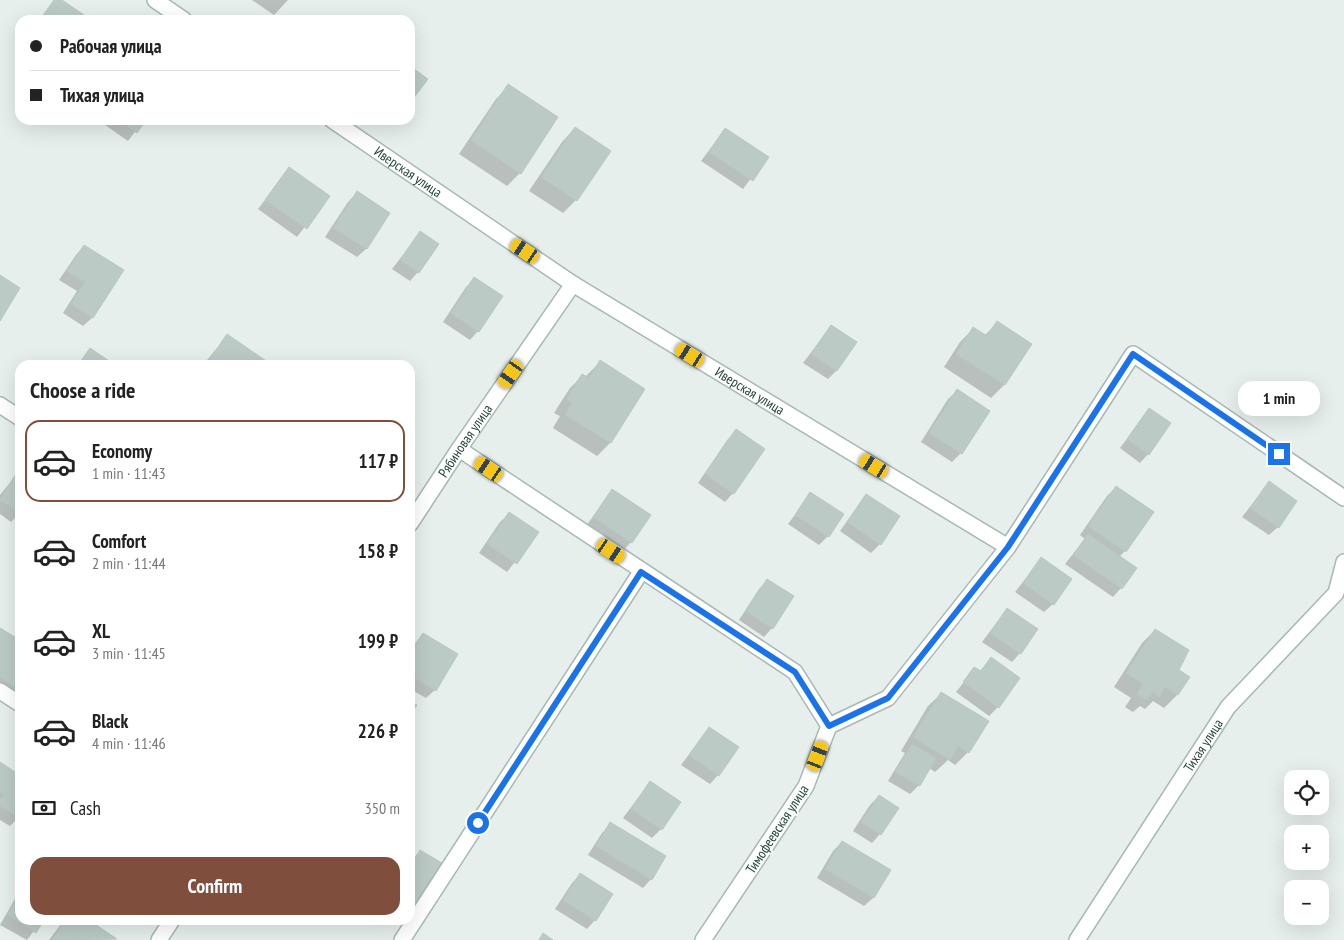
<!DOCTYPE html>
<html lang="en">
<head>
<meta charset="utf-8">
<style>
  body { margin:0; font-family:"PT Sans Narrow",sans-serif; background:#f6f6f6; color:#222; height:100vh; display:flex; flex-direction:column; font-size:19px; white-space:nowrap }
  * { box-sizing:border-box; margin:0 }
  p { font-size:16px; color:#767676 }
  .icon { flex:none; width:28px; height:28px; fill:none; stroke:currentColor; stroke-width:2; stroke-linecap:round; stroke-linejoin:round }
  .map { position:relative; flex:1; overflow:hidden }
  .sheet { position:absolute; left:15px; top:360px; width:400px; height:565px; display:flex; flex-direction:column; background:#fff; border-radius:15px; box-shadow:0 5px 20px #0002 }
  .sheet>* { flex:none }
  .guide { position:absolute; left:15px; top:15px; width:400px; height:110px; border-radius:15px; box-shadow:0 5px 20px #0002; display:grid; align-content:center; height:110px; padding:0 15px; background:#fff }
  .tools { position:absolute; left:1284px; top:770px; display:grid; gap:10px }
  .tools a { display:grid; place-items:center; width:45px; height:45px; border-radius:10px; background:#fff; box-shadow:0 5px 20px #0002; font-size:25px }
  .end { position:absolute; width:22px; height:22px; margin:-11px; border:6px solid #1a73e8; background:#fff; box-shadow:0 0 0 2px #fff }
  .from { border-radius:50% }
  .bubble { position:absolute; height:35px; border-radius:15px; background:#fff; box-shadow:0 5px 20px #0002; font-size:16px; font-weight:600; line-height:35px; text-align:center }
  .car { position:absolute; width:15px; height:30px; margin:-15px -8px; border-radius:6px; box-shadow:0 0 4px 1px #0007; background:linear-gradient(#f5c518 24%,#345 0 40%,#f5c518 0 76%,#345 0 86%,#f5c518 0) }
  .guide b { display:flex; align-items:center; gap:18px; height:48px; font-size:19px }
  .guide b+b { border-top:1px solid #e0e0e0 }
  .guide i { width:12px; height:12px; background:#222 }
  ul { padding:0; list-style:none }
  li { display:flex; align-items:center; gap:15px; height:82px; margin:0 10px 8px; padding:0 5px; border:2px solid transparent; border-radius:15px }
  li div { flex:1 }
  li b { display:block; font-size:19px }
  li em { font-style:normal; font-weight:600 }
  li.current { border-color:#804e3d }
  li>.icon { width:45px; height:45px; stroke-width:1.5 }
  h2 { padding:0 15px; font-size:22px; line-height:60px }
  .pay { display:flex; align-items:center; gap:12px; height:55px; padding:0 15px; font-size:19px }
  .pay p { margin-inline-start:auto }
  .action { display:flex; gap:10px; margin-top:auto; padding:10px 15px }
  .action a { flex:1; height:58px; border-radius:15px; background:#804e3d; color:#fff; font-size:20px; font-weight:600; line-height:58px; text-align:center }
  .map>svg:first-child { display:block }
</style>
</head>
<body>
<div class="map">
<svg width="1344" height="940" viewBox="0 0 1344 940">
  <rect width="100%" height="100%" fill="#e6efeb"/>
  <!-- shadow -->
  <g fill="#0003">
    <polygon points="54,0 60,0 89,20 39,20"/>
    <polygon points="252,0 288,0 274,15"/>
    <polygon points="509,86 520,173 507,186 459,154 496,99"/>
    <polygon points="98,120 144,120 128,141"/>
    <polygon points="575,128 576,200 563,213 529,191 562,142"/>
    <polygon points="725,129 767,157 743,189 701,161"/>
    <polygon points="289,169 328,196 297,237 258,209"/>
    <polygon points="357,193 388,213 366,249 357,257 325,237 348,202"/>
    <polygon points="420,233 418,272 410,281 392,269"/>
    <polygon points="84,246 122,270 92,318 83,326 63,313 77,291 59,280 76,255"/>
    <polygon points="475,279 478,331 470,340 443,322 466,287"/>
    <polygon points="997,323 1030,345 1004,385 991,398 944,367 960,342 973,329 984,336"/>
    <polygon points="831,326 836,371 828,379 803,363"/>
    <polygon points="227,336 270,365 203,365"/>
    <polygon points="600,362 643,389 610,443 597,456 553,428 560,416 554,413 570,388 583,375 585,377"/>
    <polygon points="957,391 961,453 952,462 921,442 948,399"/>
    <polygon points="1149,410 1148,454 1140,463 1120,448"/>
    <polygon points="736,431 733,493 725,502 698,483 728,439"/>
    <polygon points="17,474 20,476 20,513 11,522 0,514 0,495"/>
    <polygon points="1269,483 1278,527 1269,535 1242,517"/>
    <polygon points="1116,487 1125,551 1119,557 1121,588 1113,597 1065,564 1085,539 1080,535 1107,496"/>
    <polygon points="612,491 631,542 623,551 586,526"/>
    <polygon points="811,494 828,536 819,545 788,524"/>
    <polygon points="866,495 880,544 871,553 840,531"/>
    <polygon points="509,514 537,533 507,572 479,553 500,522"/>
    <polygon points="1041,559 1053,604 1044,612 1015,592"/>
    <polygon points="768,580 772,628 764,637 739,620 759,589"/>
    <polygon points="1007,609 1020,653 1012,662 982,642"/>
    <polygon points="0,629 20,642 20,692 8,704 0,698"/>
    <polygon points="1155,630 1177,670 1188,677 1177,695 1164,708 1153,701 1145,709 1140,706 1133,712 1125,707 1131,698 1114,687 1142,643"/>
    <polygon points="423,634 435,690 426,698 410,689 410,649"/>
    <polygon points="991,659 998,707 989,716 956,692 975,668 979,672"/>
    <polygon points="942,693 968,752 955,765 948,760 935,772 929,768 919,785 910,794 888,781 905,753 901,751 928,706"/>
    <polygon points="709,728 718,775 710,784 681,765"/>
    <polygon points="0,764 16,774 20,769 20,816 10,826 0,820"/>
    <polygon points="650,782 661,829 652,838 623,818"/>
    <polygon points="879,796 880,834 872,843 853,831 870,805"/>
    <polygon points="611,824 651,879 643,888 588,855 602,833"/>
    <polygon points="842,842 889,871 873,898 864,906 817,878 833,851"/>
    <polygon points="420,851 410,910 410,863"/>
    <polygon points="580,875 595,920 587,929 555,909 572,883"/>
    <polygon points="20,890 20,920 42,920 27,940 0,925"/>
    <polygon points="64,920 87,920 115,939 49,940"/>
  </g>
  <!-- building -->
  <g fill="#bbcac4" stroke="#b8c9c2">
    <polygon points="54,0 62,0 90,19 40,20"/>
    <polygon points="410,66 428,79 410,103"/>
    <polygon points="508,84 558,117 521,174 471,140"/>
    <polygon points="119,120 146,120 137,133"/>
    <polygon points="575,127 611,151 577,201 541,177"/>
    <polygon points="725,128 769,157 753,181 709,152"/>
    <polygon points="289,167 330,196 307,229 265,200"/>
    <polygon points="357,191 390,213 367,249 333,228"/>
    <polygon points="420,231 439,244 419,273 400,260"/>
    <polygon points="84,245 124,270 93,318 71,304 85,282 67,271"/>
    <polygon points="0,275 20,288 0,321"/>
    <polygon points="474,277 503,296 479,332 451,313"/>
    <polygon points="997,321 1032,344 1005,385 956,354 973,327 987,336"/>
    <polygon points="831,325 857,342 837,371 811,354"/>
    <polygon points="227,334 272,365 206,365"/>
    <polygon points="90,348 115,365 78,365"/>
    <polygon points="600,360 645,389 611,443 565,415 572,403 566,399 582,374 589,378"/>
    <polygon points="957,389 990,411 962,454 929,433"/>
    <polygon points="1149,408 1171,423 1149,455 1127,439"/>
    <polygon points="736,429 765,449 734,494 705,474"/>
    <polygon points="17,472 20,474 20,513 0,500"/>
    <polygon points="1269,481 1297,501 1279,528 1250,508"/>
    <polygon points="1116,486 1154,512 1126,552 1088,526"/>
    <polygon points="612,489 651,515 632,543 593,517"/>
    <polygon points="810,492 844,514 829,537 795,515"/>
    <polygon points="866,494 900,516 881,545 847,522"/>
    <polygon points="509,512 539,532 517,564 487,544"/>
    <polygon points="1088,534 1137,568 1122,589 1073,555"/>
    <polygon points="1041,557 1072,579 1054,605 1023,583"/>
    <polygon points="767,579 794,596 773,629 746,611"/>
    <polygon points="1007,608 1038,629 1021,654 990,633"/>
    <polygon points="0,628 20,640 20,690 0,677"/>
    <polygon points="1155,629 1189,650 1179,670 1190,677 1178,695 1165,687 1159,697 1153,692 1147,700 1137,694 1143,684 1126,673"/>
    <polygon points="423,633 458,654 436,691 410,675 410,653"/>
    <polygon points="991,657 1020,678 999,708 963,682 974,667 981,671"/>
    <polygon points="941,692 989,721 969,753 958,746 950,760 913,737"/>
    <polygon points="410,701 417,705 410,716"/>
    <polygon points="709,727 739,747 719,776 689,755"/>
    <polygon points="912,744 936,758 920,786 895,772"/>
    <polygon points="0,762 18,774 20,771 20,818 0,806 0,800 4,794 0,791"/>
    <polygon points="650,781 681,802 662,830 631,809"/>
    <polygon points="879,795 899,808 881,835 861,822"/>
    <polygon points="610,822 666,856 652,880 596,846"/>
    <polygon points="842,841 891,870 874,898 825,869"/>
    <polygon points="420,850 442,863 410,913 410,866"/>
    <polygon points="580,873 613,894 596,921 563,900"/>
    <polygon points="20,893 20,920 44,920 36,933 7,915"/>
    <polygon points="66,920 89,920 117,939 52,940"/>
    <polygon points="543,933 553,940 539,940"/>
  </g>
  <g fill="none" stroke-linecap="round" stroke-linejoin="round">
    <!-- minor casing -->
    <g stroke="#a8b8b2" stroke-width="18">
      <g id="minor">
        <polyline points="155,0 184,20"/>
        <path id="s1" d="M332 120 573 284 1008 547 1133 354 1344 498"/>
        <polyline points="0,405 20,418"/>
        <polyline points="459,449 795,672 829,726 806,786 703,940"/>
        <path id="s2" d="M410 524 459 449 573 284"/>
        <polyline points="0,691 20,704"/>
        <polyline points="829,726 888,698 1008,547"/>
        <polyline points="159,940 172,920"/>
        <polyline points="402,940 641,572"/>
        <path id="s3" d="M1077 940 1228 707 1336 593 1344 562"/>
      </g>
    </g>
    <!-- minor -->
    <use href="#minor" stroke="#fff" stroke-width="15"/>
  </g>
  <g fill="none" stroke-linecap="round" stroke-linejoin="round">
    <!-- route -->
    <polyline stroke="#1a73e8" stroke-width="6" points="478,823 641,572 795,672 829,726 888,698 1008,547 1133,354 1279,454"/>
  </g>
  <g text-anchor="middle" stroke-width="4" stroke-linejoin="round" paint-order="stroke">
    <!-- street labels -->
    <g font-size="14" fill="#24423a" stroke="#f7fbf9">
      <text dy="5" stroke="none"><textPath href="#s1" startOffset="92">Иверская улица</textPath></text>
      <text dy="5" stroke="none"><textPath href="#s1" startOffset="498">Иверская улица</textPath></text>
      <text dy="5" stroke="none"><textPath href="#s2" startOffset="100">Рябиновая улица</textPath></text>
      <text dy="5" stroke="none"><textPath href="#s3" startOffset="232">Тихая улица</textPath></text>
      <text transform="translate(777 829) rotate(-57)" y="5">Тимофеевская улица</text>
    </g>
  </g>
</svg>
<div class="tools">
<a><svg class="icon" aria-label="locate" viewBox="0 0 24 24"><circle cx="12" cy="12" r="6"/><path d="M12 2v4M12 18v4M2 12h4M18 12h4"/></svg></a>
<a>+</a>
<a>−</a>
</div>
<i class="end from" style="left:478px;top:823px"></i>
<i class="end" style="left:1279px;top:454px"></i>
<div class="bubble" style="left:1238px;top:381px;width:82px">1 min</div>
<i class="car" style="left:525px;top:251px;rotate:304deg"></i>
<i class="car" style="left:690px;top:355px;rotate:301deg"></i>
<i class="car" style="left:511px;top:374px;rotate:215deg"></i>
<i class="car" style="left:874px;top:466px;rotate:301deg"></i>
<i class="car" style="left:489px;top:469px;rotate:304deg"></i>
<i class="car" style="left:611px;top:551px;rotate:124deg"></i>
<i class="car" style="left:818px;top:756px;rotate:21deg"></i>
<div class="guide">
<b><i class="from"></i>Рабочая улица</b>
<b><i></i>Тихая улица</b>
</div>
<section class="sheet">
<h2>Choose a ride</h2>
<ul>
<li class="current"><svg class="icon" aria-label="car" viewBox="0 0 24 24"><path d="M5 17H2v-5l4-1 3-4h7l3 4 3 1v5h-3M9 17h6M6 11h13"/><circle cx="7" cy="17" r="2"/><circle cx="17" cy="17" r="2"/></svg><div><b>Economy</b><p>1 min · 11:43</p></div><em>117 ₽</em></li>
<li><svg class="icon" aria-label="car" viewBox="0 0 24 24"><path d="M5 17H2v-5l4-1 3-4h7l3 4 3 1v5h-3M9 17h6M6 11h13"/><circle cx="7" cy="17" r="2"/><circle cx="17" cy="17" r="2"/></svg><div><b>Comfort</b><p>2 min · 11:44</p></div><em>158 ₽</em></li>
<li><svg class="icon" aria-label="car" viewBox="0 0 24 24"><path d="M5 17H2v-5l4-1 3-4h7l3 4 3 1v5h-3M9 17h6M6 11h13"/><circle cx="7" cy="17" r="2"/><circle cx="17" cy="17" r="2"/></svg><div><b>XL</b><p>3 min · 11:45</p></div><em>199 ₽</em></li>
<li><svg class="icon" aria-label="car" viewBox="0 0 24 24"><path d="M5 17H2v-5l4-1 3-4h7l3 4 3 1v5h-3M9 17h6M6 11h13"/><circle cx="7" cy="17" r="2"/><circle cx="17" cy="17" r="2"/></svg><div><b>Black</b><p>4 min · 11:46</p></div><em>226 ₽</em></li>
</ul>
<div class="pay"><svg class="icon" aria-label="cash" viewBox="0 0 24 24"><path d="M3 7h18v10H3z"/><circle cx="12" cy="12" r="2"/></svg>Cash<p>350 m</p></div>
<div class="action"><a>Confirm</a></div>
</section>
</div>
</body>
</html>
